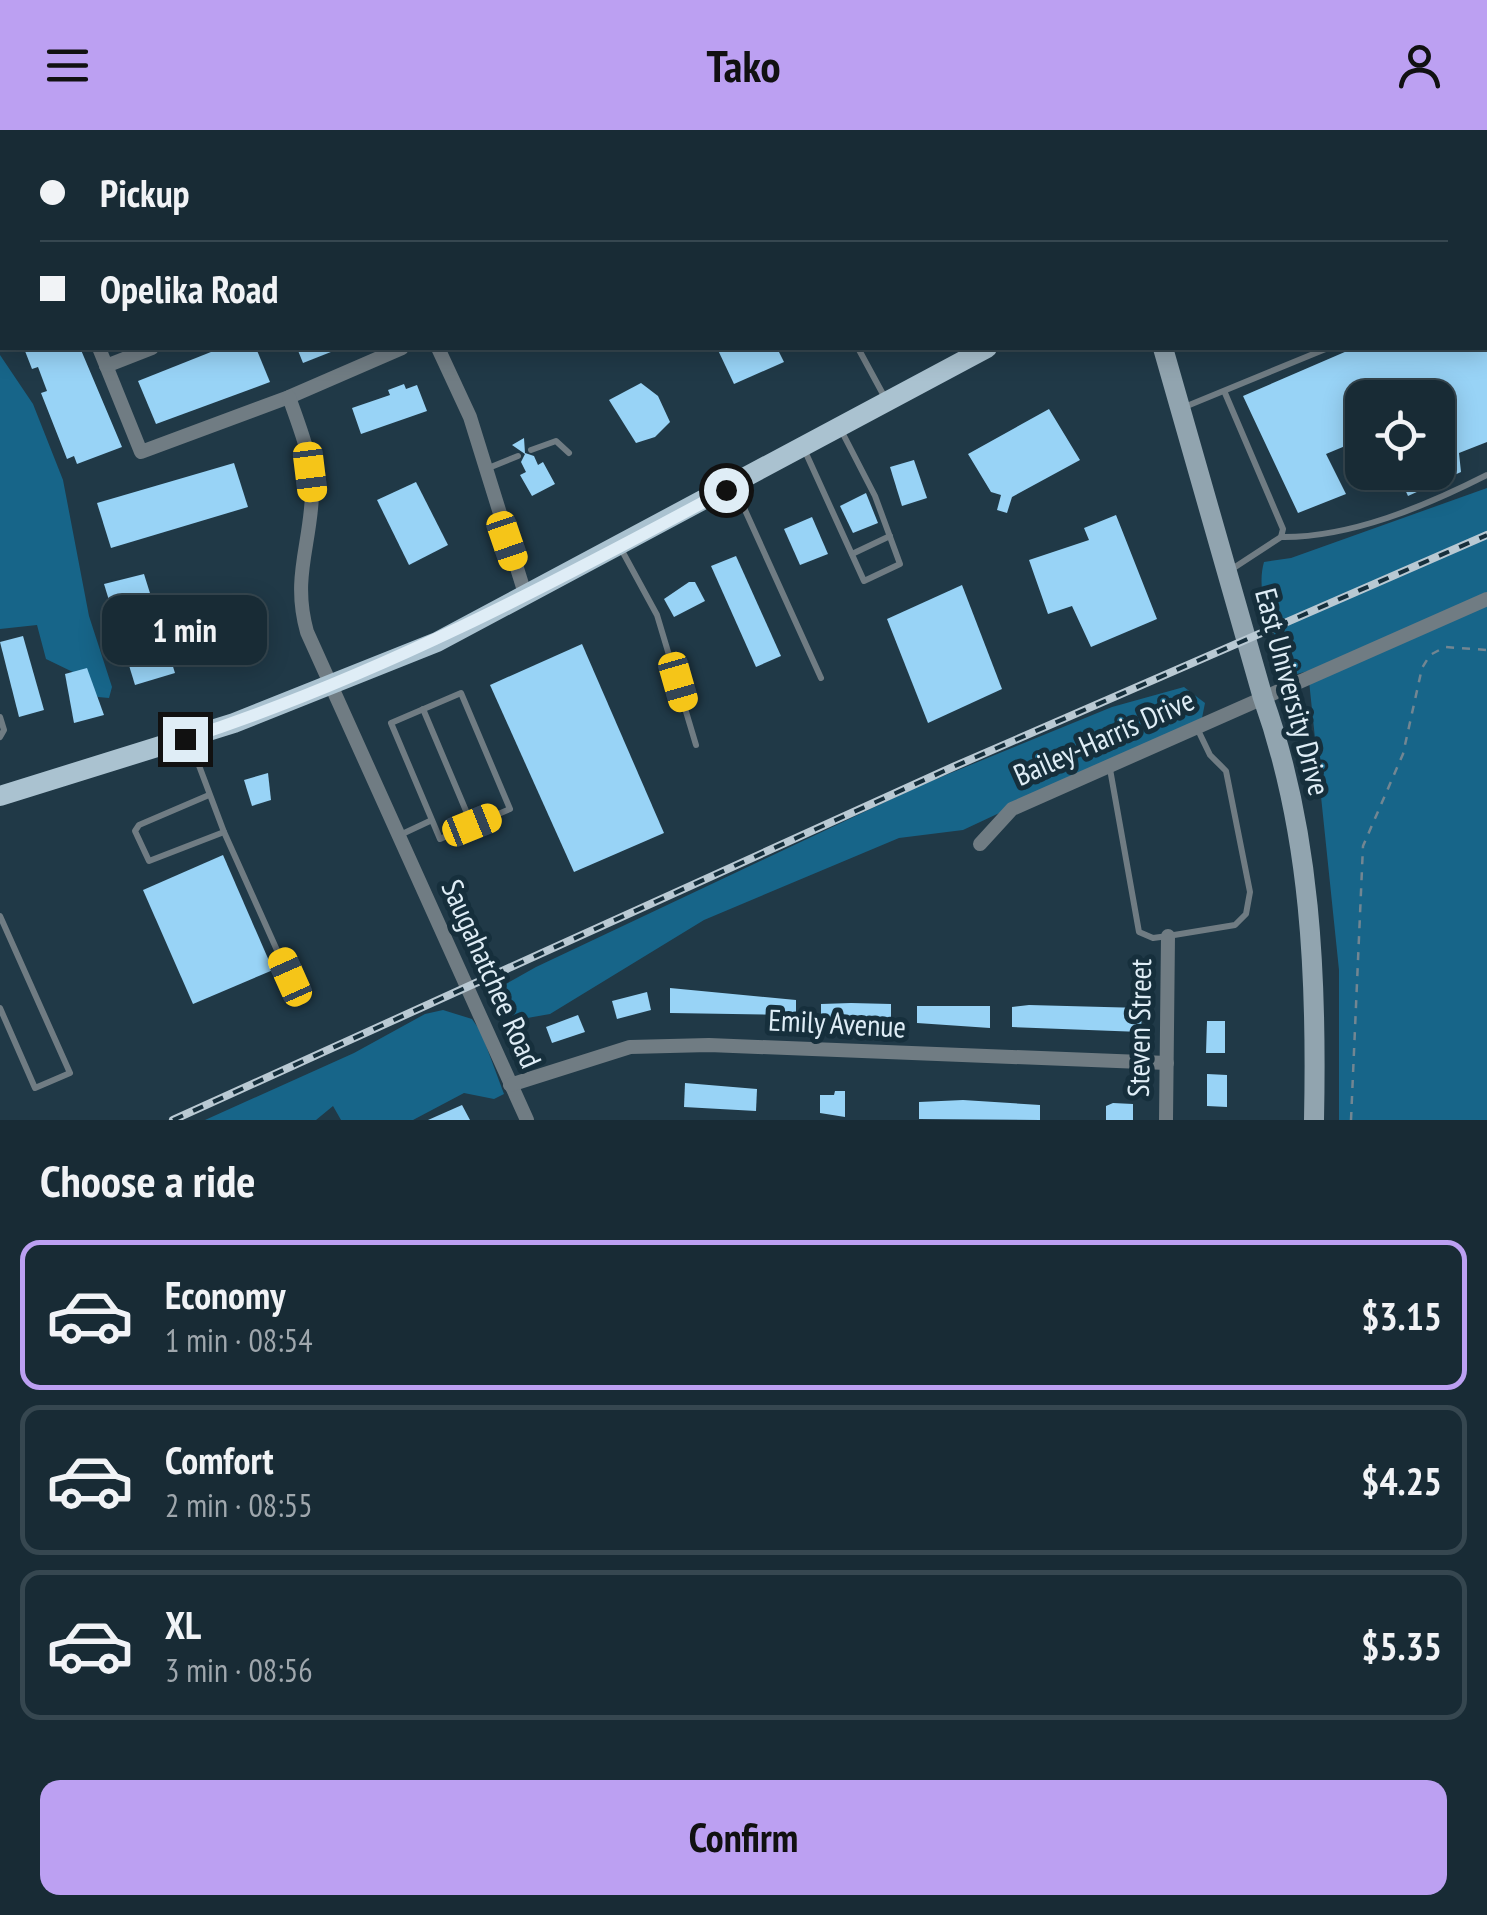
<!DOCTYPE html>
<html lang="en">
<head>
<meta charset="utf-8">
<style>
  body { margin:0; font-family:"PT Sans Narrow",sans-serif; background:#253741; color:#f1f3f6; height:100vh; display:flex; flex-direction:column; font-size:38px; white-space:nowrap }
  * { box-sizing:border-box; margin:0 }
  p { font-size:32px; color:#9fa7ad }
  .icon { flex:none; width:55px; height:55px; fill:none; stroke:currentColor; stroke-width:2; stroke-linecap:round; stroke-linejoin:round }
  .map { position:relative; height:990px; overflow:hidden }
  .sheet { display:flex; flex-direction:column; background:#182b35; flex:1 }
  .sheet>* { flex:none }
  .guide { position:absolute; left:0px; top:0px; width:1488px; height:220px; box-shadow:0 5px 25px #0003,0 0 0 2px #364750; display:grid; align-content:center; height:220px; padding:0 40px; background:#182b35 }
  .tools { position:absolute; left:1345px; top:250px; display:grid; gap:20px }
  .tools a { display:grid; place-items:center; width:110px; height:110px; border-radius:20px; background:#182b35; box-shadow:0 5px 25px #0003,0 0 0 2px #364750; font-size:50px }
  .end { position:absolute; width:45px; height:45px; margin:-22px; border:12px solid #dfedf6; background:#111; box-shadow:0 0 0 5px #111 }
  .from { border-radius:50% }
  .bubble { position:absolute; height:70px; border-radius:20px; background:#182b35; box-shadow:0 5px 25px #0003,0 0 0 2px #364750; font-size:32px; font-weight:800; line-height:70px; text-align:center }
  .car { position:absolute; width:30px; height:60px; margin:-30px -15px; border-radius:12px; box-shadow:0 0 8px 2px #0007; background:linear-gradient(#f5c518 24%,#345 0 40%,#f5c518 0 76%,#345 0 86%,#f5c518 0) }
  .guide b { display:flex; align-items:center; gap:35px; height:95px; font-size:38px }
  .guide b+b { border-top:2px solid #364750 }
  .guide i { width:25px; height:25px; background:#f1f3f6 }
  ul { padding:0; list-style:none }
  li { display:flex; align-items:center; gap:30px; height:150px; margin:0 20px 15px; padding:0 20px; border:5px solid #364750; border-radius:20px }
  li div { flex:1 }
  li b { display:block; font-size:38px }
  li em { font-style:normal; font-weight:800 }
  li.current { border-color:#bca0f2 }
  li>.icon { width:90px; height:90px; stroke-width:1.5 }
  h2 { padding:0 40px; font-size:45px; line-height:120px }
  .button { display:flex; gap:20px; margin-top:auto; padding:20px 40px }
  .button a { flex:1; height:115px; border-radius:20px; background:#bca0f2; color:#111; font-size:40px; font-weight:800; line-height:115px; text-align:center }
  header { display:flex; justify-content:space-between; align-items:center; height:130px; padding:0 40px; background:#bca0f2; color:#111; font-size:45px; font-weight:800 }
  .map>svg:first-child { display:block }
</style>
</head>
<body>
<header><svg class="icon" aria-label="menu" viewBox="0 0 24 24"><path d="M4 6h16M4 12h16M4 18h16"/></svg>Tako<svg class="icon" aria-label="person" viewBox="0 0 24 24"><circle cx="12" cy="8" r="4"/><path d="M4 21q1-7 8-7t8 7"/></svg></header>
<div class="map">
<svg width="1487" height="990" viewBox="0 0 1487 990">
  <rect width="100%" height="100%" fill="#203947"/>
  <!-- green -->
  <g fill="#176589">
    <polygon points="0,225 33,274 63,350 89,486 112,557 109,568 98,567 77,544 46,529 37,495 0,499"/>
    <path d="M1487 358V990H1339V840L1308 541 1297 544C1276 516 1254 467 1264 432L1291 428Z"/>
    <path d="M1184 557 1205 573 1202 588 963 700 899 708 704 790 550 884 516 890C502 882 495 876 497 859L536 837 919 656 1112 577Z"/>
    <polygon points="443,880 472,889 481,902 504,964 494,969 464,963 413,990 341,990 333,976 316,990 205,990 354,923 425,884"/>
  </g>
  <!-- building -->
  <g fill="#98d3f6">
    <polygon points="37,218 81,220 122,317 77,334 74,326 67,329 41,263 47,261 38,237 32,239 25,221"/>
    <polygon points="221,218 256,218 270,252 156,294 138,251"/>
    <polygon points="297,218 341,218 303,233"/>
    <polygon points="717,218 777,218 784,232 734,254"/>
    <polygon points="1354,218 1487,218 1487,312 1459,323 1461,342 1408,366 1397,342 1438,342 1438,268 1362,268 1362,309 1326,324 1346,364 1298,383 1243,266"/>
    <polygon points="641,253 658,266 670,292 655,307 636,313 609,270"/>
    <polygon points="404,254 406,259 417,255 427,281 361,304 352,278 390,265 388,260"/>
    <polygon points="1049,279 1080,330 1012,367 1007,383 997,380 1001,365 991,362 968,324"/>
    <polygon points="524,308 525,323 534,326 538,335 543,332 555,354 532,366 520,345 526,342 521,332 525,324 512,315"/>
    <polygon points="914,330 927,368 902,376 890,337"/>
    <polygon points="234,333 248,377 111,418 97,373"/>
    <polygon points="416,352 448,415 409,435 377,370"/>
    <polygon points="866,363 878,393 853,403 840,376"/>
    <polygon points="1116,385 1157,489 1091,517 1072,476 1048,484 1029,430 1089,410 1084,398"/>
    <polygon points="812,387 828,424 800,435 784,399"/>
    <polygon points="736,426 781,526 756,537 711,436"/>
    <polygon points="144,444 175,543 135,555 104,454"/>
    <polygon points="689,452 695,452 705,471 674,487 664,469"/>
    <polygon points="962,455 1002,559 928,593 887,489"/>
    <polygon points="23,506 44,580 19,587 0,512"/>
    <polygon points="582,514 664,703 574,742 490,555"/>
    <polygon points="87,538 104,585 74,593 65,544"/>
    <polygon points="268,643 271,670 252,676 244,650"/>
    <polygon points="223,725 273,840 193,874 143,760"/>
    <polygon points="670,858 796,870 796,885 670,883"/>
    <polygon points="647,862 651,880 617,889 612,871"/>
    <polygon points="851,873 891,874 891,893 821,894 821,874"/>
    <polygon points="1029,875 1142,878 1141,902 1012,897 1012,877"/>
    <polygon points="917,876 990,876 990,898 917,893"/>
    <polygon points="578,885 585,902 552,913 546,897"/>
    <polygon points="1207,891 1225,891 1225,923 1206,923"/>
    <polygon points="1207,944 1227,945 1227,977 1207,976"/>
    <polygon points="685,953 757,959 756,981 684,977"/>
    <polygon points="835,961 845,961 845,987 820,983 820,965 834,965"/>
    <polygon points="963,970 1040,975 1040,990 919,989 919,972"/>
    <polygon points="1113,973 1133,974 1133,990 1106,990 1106,976"/>
    <polygon points="462,975 470,990 428,990"/>
  </g>
  <g fill="none" stroke-linecap="round" stroke-linejoin="round">
    <!-- path -->
    <polyline stroke="#728692" stroke-width="2.5" stroke-dasharray="8 8" stroke-linecap="butt" points="1351,990 1363,716 1403,624 1422,538 1430,525 1445,517 1487,520"/>
    <!-- lane -->
    <g stroke="#707c83" stroke-width="6">
      <polyline points="488,0 489,2"/>
      <polyline points="742,0 744,2"/>
      <polyline points="904,0 905,2"/>
      <polyline points="1037,0 1038,2"/>
      <polyline points="1184,0 1185,2"/>
      <polyline points="1251,0 1252,2"/>
      <polyline points="1307,0 1308,2"/>
      <polyline points="1485,9 1487,8"/>
      <polyline points="1485,27 1487,31"/>
      <polyline points="1485,149 1487,148"/>
      <polyline points="858,218 884,266"/>
      <polyline points="1225,263 1283,399 1281,407 1229,441"/>
      <polyline points="1182,278 1328,218"/>
      <polyline points="804,319 864,451 900,434 875,366 841,300"/>
      <polyline points="531,320 556,311 569,323"/>
      <polyline points="486,339 518,326"/>
      <polyline points="735,358 821,548"/>
      <path d="M1281 407C1350 408 1426 376 1487 345"/>
      <polyline points="620,417 657,485 696,615"/>
      <polyline points="852,424 890,406"/>
      <polyline points="423,579 472,695"/>
      <polyline points="0,587 4,600 0,607"/>
      <polyline points="189,609 224,702 289,847"/>
      <polyline points="1110,639 1139,802 1153,808 1168,806 1235,795 1246,784 1250,762 1226,641 1210,625 1197,598"/>
      <polyline points="209,665 139,695 135,701 149,731 224,702"/>
      <polyline points="400,705 432,690 391,593 461,563 510,679 440,709 432,690"/>
      <polyline points="0,786 70,943 35,958 0,878"/>
    </g>
    <!-- street -->
    <g stroke="#707c83" stroke-width="14">
      <polyline points="13,0 14,2"/>
      <polyline points="342,0 343,2"/>
      <polyline points="179,2 185,0"/>
      <polyline points="99,218 141,322 289,267 402,218"/>
      <polyline points="438,218 470,287 526,467"/>
      <polyline points="106,236 152,218"/>
      <path d="M289 267C300 299 314 331 312 365 310 417 292 448 307 502L527 990"/>
      <polyline points="980,714 1012,679 1487,469"/>
      <polyline points="510,955 630,917 709,915 1167,933"/>
      <polyline points="1166,990 1168,806"/>
    </g>
    <!-- secondary -->
    <path stroke="#91a4af" stroke-width="20" d="M1163 218 1263 568C1311 702 1317 848 1314 990"/>
    <!-- primary -->
    <g stroke="#aac2d0" stroke-width="20">
      <polyline points="1099,0 1099,2"/>
      <polyline points="1392,2 1397,0"/>
      <polyline points="0,666 234,593 437,512 987,218"/>
    </g>
    <!-- rail casing -->
    <g stroke="#b9c9d3" stroke-width="8">
      <polyline id="rail" points="173,990 953,637 1487,405"/>
    </g>
    <!-- rail -->
    <use href="#rail" stroke="#162f3c" stroke-width="4" stroke-dasharray="11" stroke-linecap="butt"/>
  </g>
  <g fill="none" stroke-linecap="round" stroke-linejoin="round">
    <!-- route -->
    <path stroke="#dfedf6" stroke-width="12" d="M185 609C376 547 550 455 726 360"/>
  </g>
  <g text-anchor="middle" stroke-width="10" stroke-linejoin="round" paint-order="stroke">
    <!-- street labels -->
    <g font-size="30" fill="#dfedf6" stroke="#162f3c">
      <text transform="translate(1292 562) rotate(75)" y="10">East University Drive</text>
      <text transform="translate(1104 608) rotate(-24)" y="10">Bailey-Harris Drive</text>
      <text transform="translate(491 844) rotate(66)" y="10">Saugahatchee Road</text>
      <text transform="translate(837 894) rotate(3)" y="10">Emily Avenue</text>
      <text transform="translate(1140 898) rotate(-89)" y="10">Steven Street</text>
    </g>
  </g>
</svg>
<div class="tools">
<a><svg class="icon" aria-label="locate" viewBox="0 0 24 24"><circle cx="12" cy="12" r="6"/><path d="M12 2v4M12 18v4M2 12h4M18 12h4"/></svg></a>
</div>
<i class="end from" style="left:726px;top:360px"></i>
<i class="end" style="left:185px;top:609px"></i>
<div class="bubble" style="left:102px;top:465px;width:165px">1 min</div>
<i class="car" style="left:310px;top:342px;rotate:173deg"></i>
<i class="car" style="left:507px;top:411px;rotate:161deg"></i>
<i class="car" style="left:678px;top:552px;rotate:164deg"></i>
<i class="car" style="left:472px;top:695px;rotate:68deg"></i>
<i class="car" style="left:290px;top:847px;rotate:336deg"></i>
<div class="guide">
<b><i class="from"></i>Pickup</b>
<b><i></i>Opelika Road</b>
</div>
</div>
<section class="sheet">
<h2>Choose a ride</h2>
<ul>
<li class="current"><svg class="icon" aria-label="car" viewBox="0 0 24 24"><path d="M5 17H2v-5l4-1 3-4h7l3 4 3 1v5h-3M9 17h6M6 11h13"/><circle cx="7" cy="17" r="2"/><circle cx="17" cy="17" r="2"/></svg><div><b>Economy</b><p>1 min · 08:54</p></div><em>$3.15</em></li>
<li><svg class="icon" aria-label="car" viewBox="0 0 24 24"><path d="M5 17H2v-5l4-1 3-4h7l3 4 3 1v5h-3M9 17h6M6 11h13"/><circle cx="7" cy="17" r="2"/><circle cx="17" cy="17" r="2"/></svg><div><b>Comfort</b><p>2 min · 08:55</p></div><em>$4.25</em></li>
<li><svg class="icon" aria-label="car" viewBox="0 0 24 24"><path d="M5 17H2v-5l4-1 3-4h7l3 4 3 1v5h-3M9 17h6M6 11h13"/><circle cx="7" cy="17" r="2"/><circle cx="17" cy="17" r="2"/></svg><div><b>XL</b><p>3 min · 08:56</p></div><em>$5.35</em></li>
</ul>
<div class="button"><a>Confirm</a></div>
</section>
</body>
</html>
